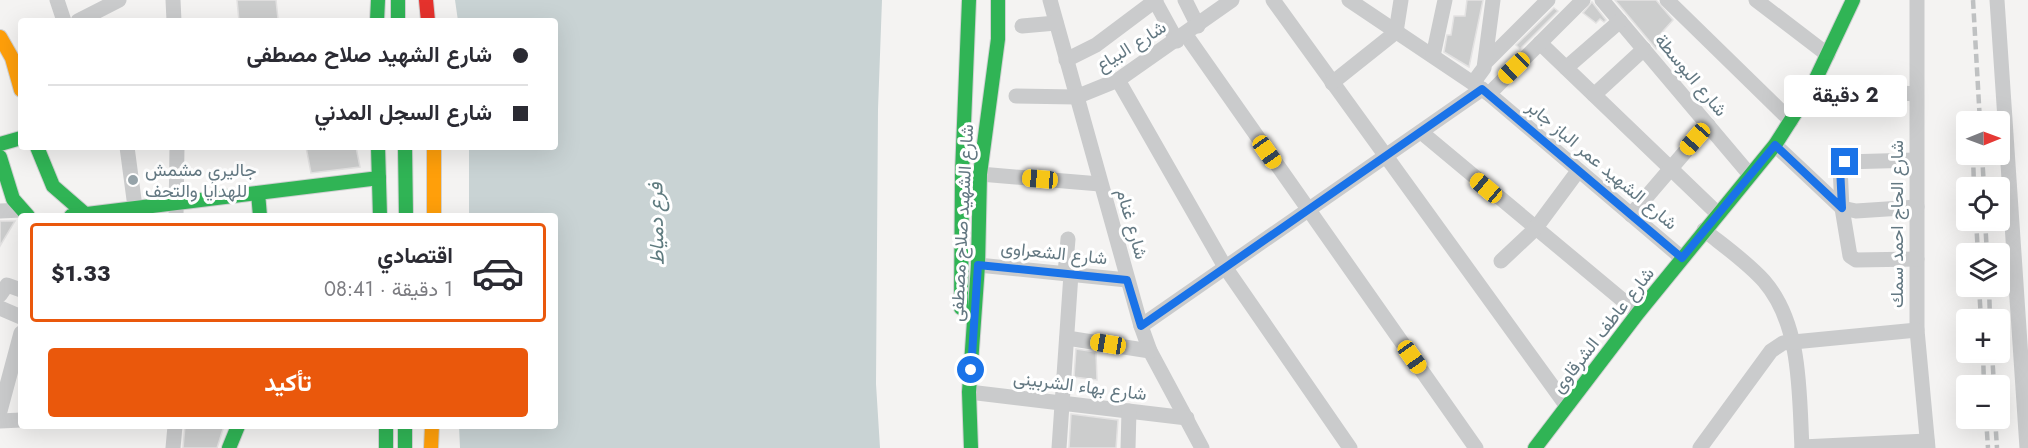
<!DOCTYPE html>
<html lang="ar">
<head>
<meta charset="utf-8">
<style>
  body { margin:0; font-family:Jost,Vazirmatn,sans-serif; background:#f2f2f3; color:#2b2b33; direction:rtl; height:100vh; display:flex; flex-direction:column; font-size:22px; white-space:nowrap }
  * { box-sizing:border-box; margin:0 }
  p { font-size:20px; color:#7c7c81 }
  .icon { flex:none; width:33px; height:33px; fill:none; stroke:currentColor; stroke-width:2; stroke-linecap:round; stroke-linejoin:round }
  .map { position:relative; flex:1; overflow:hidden; direction:ltr }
  .sheet { position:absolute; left:18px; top:213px; width:540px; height:216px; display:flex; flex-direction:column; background:#fff; border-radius:6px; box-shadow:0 6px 24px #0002; direction:rtl }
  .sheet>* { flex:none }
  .banner { position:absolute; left:18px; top:18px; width:540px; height:132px; border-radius:6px; box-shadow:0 6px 24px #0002; direction:rtl; display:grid; align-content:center; height:132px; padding:0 30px; background:#fff }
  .needle { width:39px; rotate:89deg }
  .tools { position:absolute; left:1956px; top:111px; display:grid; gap:12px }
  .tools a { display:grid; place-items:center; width:54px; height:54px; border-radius:6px; background:#fff; box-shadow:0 6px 24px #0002; font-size:30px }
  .end { position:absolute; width:27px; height:27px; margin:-14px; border:8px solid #1a73e8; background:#fff; box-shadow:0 0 0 3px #fff }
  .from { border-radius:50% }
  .bubble { position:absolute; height:42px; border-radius:6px; background:#fff; box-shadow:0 6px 24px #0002; font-size:20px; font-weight:700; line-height:42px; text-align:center; direction:rtl }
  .car { position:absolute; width:18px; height:36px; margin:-18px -9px; border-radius:8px; box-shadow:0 0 4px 2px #0007; background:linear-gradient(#f5c518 24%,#345 0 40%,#f5c518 0 76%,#345 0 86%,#f5c518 0) }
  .banner b { display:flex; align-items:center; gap:21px; height:57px; font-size:22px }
  .banner b+b { border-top:2px solid #e1e1e2 }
  .banner i { width:15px; height:15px; background:#2b2b33 }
  ul { padding:10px 0 0; list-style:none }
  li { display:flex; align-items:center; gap:18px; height:99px; margin:0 12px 9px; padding:0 18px; border:3px solid transparent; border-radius:6px }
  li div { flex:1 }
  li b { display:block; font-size:22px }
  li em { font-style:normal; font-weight:700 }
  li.current { border-color:#ea580c }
  li>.icon { width:54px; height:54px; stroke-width:1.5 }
  .button { display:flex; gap:12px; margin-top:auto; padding:12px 30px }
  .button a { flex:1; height:69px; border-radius:6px; background:#ea580c; color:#fff; font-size:24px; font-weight:700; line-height:69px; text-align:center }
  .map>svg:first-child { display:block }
</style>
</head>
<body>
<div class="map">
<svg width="2028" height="448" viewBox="0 0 2028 448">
  <rect width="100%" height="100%" fill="#f4f3f2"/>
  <!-- water -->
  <polygon fill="#c9d3d4" points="455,0 882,0 878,109 876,384 880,448 460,448 459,426 555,426 555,216 469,216 469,147 555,147 555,21 458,21"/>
  <!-- building -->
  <g fill="#cccdcd" stroke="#e3e2e2" stroke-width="1.5">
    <polygon points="237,0 276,0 278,19 239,21"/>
    <polygon points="1467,0 1483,0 1469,67 1444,52 1447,35 1451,35 1454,16 1465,16"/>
    <polygon points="1615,0 1656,0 1673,20 1656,39 1661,45 1656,49"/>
    <polygon points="1592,2 1606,20 1604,22 1600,19 1596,23 1583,13"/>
    <polygon points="1554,8 1558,11 1520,49 1516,45"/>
    <polygon points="306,147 356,147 360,167 311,173"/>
    <polygon points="0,221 15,221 0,246"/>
    <polygon points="1076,349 1096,352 1097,380 1074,377"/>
    <polygon points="1071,414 1118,420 1116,448 1069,448"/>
    <polygon points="185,426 224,426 217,448 183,448"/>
  </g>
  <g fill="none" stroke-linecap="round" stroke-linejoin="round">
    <!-- fast casing -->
    <g stroke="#d0d1d2" stroke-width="16">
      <g id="fast">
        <polyline points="398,0 398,21"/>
        <polyline points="377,21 378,0"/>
        <polyline points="0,144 21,138"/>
        <polyline points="37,147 53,186 84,213"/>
        <polyline points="378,147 380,216"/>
        <polyline points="405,147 406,216"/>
        <polyline points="0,157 13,199 28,216"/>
        <polyline points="258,193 260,216"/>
        <polyline points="71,216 379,178"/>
        <polyline points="961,308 962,173 969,0"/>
        <polyline points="386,426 386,448"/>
        <polyline points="405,426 405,448"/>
        <polyline points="229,448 238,426"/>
        <polyline points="971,448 969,392 978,265 980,174 998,39 998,0"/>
        <polyline points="1535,448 1638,313 1775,145 1812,87 1853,0"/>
      </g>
    </g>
    <!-- slow casing -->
    <g stroke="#d0d1d2" stroke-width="16">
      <g id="slow">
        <polyline points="0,37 12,58 21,90"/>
        <polyline points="434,147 434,216"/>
        <polyline points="431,448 432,426"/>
      </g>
    </g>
    <!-- jam casing -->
    <g stroke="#d0d1d2" stroke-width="16">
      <polyline id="jam" points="426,0 428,21"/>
    </g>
    <!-- street -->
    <g stroke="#cacbcc" stroke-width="15">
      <polyline points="57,0 64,21"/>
      <polyline points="173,0 174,21"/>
      <polyline points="1050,0 1141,326 1150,351 1202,448"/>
      <polyline points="1185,0 1198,26"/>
      <polyline points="1273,0 1566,405"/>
      <polyline points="1349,0 1489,94 1682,258"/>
      <polyline points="1602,0 1750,175"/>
      <polyline points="1667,0 1791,121"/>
      <polyline points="1756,0 1828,55"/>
      <polyline points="1917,0 1917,330 1928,448"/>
      <polyline points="1997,0 2027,448"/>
      <polyline points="1155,1 1177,41"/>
      <polyline points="78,21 119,0"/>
      <polyline points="1022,26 1056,23"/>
      <polyline points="1186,35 1476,448"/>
      <polyline points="1540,43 1718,214"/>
      <polyline points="1433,56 1445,0"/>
      <polyline points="1066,60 1096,45 1156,0"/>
      <polyline points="1486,62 1548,0"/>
      <polyline points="1566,68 1620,21"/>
      <polyline points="1118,80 1225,267 1350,448"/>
      <polyline points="1332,83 1396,32 1401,0"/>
      <polyline points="1473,83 1484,68 1493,0"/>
      <polyline points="1812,87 1916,94"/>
      <polyline points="1489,94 1583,0"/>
      <polyline points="1594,95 1644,49"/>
      <polyline points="1016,96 1076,97 1118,80 1232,0"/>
      <polyline points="1421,132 1638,313"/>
      <polyline points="1775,145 1842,208 1856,211 1917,207"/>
      <polyline points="127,147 135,207"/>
      <polyline points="1916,160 1844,162 1840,167 1842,208 1850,256 1856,260 1917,259"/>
      <polyline points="980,174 1100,184"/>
      <polyline points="0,211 21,210"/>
      <polyline points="1631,215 1708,125"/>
      <polyline points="176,216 177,147"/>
      <path d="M1704 230C1724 246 1747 262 1764 281 1802 325 1799 394 1802 448"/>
      <polyline points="1501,261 1535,229 1578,171"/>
      <polyline points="978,265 1127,280"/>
      <polyline points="1065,274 1068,239"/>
      <polyline points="0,295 7,285 21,290"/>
      <polyline points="0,308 21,317"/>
      <polyline points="1141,326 1482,89"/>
      <polyline points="1067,338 1150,351"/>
      <polyline points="969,392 1187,418"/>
      <polyline points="0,411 21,333"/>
      <polyline points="0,421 21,420"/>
      <polyline points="1802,447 1927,441"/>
      <polyline points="173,448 175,426"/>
      <polyline points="1059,448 1071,274"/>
      <polyline points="1128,448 1129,411"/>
      <polyline points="1700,448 1771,351 1783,343 1917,330"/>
    </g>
    <!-- fast -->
    <use href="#fast" stroke="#30b455" stroke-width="14"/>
    <!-- slow -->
    <use href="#slow" stroke="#ff9f0a" stroke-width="14"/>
    <!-- jam -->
    <use href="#jam" stroke="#e5322d" stroke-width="14"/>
    <!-- rail -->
    <g stroke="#bfc1c2" stroke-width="4.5" stroke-dasharray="9 4.5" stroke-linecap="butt">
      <polyline points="1973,0 1980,122"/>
      <polyline points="1973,154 1974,188"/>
      <polyline points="1982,154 1984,188"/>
      <polyline points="1976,220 1978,254"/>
      <polyline points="1985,220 1987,254"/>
      <polyline points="1979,286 1981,320"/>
      <polyline points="1989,286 1990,320"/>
      <polyline points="1983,352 1984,386"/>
      <polyline points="1992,352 1994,386"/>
      <polyline points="1986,418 1988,448"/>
      <polyline points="1995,418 1997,448"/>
    </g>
  </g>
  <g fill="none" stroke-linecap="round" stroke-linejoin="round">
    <!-- route -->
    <polyline stroke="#1a73e8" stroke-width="8" points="971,370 978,265 1127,280 1141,326 1482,89 1682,258 1775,145 1842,208 1840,167 1845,162"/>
  </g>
  <!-- markers -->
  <circle fill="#96a3a9" stroke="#fff" stroke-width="2" cx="133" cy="180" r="6"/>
  <g text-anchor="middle" stroke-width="6" stroke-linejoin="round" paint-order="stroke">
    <!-- street labels -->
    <g font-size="18" fill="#637882" stroke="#fff">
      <text transform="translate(1131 46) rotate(-32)" y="6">شارع البياع</text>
      <text transform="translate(1691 75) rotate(50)" y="6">شارع البوسطة</text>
      <text transform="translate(1602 165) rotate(40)" y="6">شارع الشهيد عمر الباز جابر</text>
      <text transform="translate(962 223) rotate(-87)" y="6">شارع الشهيد صلاح مصطفى</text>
      <text transform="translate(1132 224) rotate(74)" y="6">شارع غنام</text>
      <text transform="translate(1897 224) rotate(-90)" y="6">شارع الحاج احمد سمك</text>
      <text transform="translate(1054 253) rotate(6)" y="6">شارع الشعراوى</text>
      <text transform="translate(1603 330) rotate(-52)" y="6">شارع عاطف الشرقاوى</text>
      <text transform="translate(1080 386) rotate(7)" y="6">شارع بهاء الشربينى</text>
    </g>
    <!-- poi labels -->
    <g font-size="18" fill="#637882" stroke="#fff" text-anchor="start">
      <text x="145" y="176">جاليري مشمش<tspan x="145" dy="21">للهدايا والتحف</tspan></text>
    </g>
    <!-- water labels -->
    <g font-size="20" font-style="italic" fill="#5f7b7f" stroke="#fff">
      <text transform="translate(656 224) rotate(-91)" y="7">فرع دمياط</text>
    </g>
  </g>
</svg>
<div class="tools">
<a><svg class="needle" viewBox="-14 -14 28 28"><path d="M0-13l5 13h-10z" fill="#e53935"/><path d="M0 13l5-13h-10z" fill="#7c7c81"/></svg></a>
<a><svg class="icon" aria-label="locate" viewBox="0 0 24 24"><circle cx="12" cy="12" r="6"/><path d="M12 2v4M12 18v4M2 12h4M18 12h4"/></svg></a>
<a><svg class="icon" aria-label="layers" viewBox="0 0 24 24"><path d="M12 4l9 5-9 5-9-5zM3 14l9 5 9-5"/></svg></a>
<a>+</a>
<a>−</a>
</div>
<i class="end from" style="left:971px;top:370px"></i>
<i class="end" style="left:1845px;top:162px"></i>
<div class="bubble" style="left:1784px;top:75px;width:123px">2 دقيقة</div>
<i class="car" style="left:1514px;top:68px;rotate:226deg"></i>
<i class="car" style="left:1695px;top:139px;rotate:221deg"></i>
<i class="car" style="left:1267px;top:152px;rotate:145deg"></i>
<i class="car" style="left:1040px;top:179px;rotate:275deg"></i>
<i class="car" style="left:1486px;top:188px;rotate:310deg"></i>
<i class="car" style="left:1108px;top:344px;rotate:279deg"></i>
<i class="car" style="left:1412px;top:357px;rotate:145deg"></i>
<div class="banner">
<b><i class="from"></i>شارع الشهيد صلاح مصطفى</b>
<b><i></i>شارع السجل المدني</b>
</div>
<section class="sheet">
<ul>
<li class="current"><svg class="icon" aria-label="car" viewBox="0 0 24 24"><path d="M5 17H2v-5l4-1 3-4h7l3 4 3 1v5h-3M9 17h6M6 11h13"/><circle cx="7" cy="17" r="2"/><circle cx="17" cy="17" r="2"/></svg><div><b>اقتصادي</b><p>1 دقيقة · 08:41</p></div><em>$1.33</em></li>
</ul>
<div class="button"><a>تأكيد</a></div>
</section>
</div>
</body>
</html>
